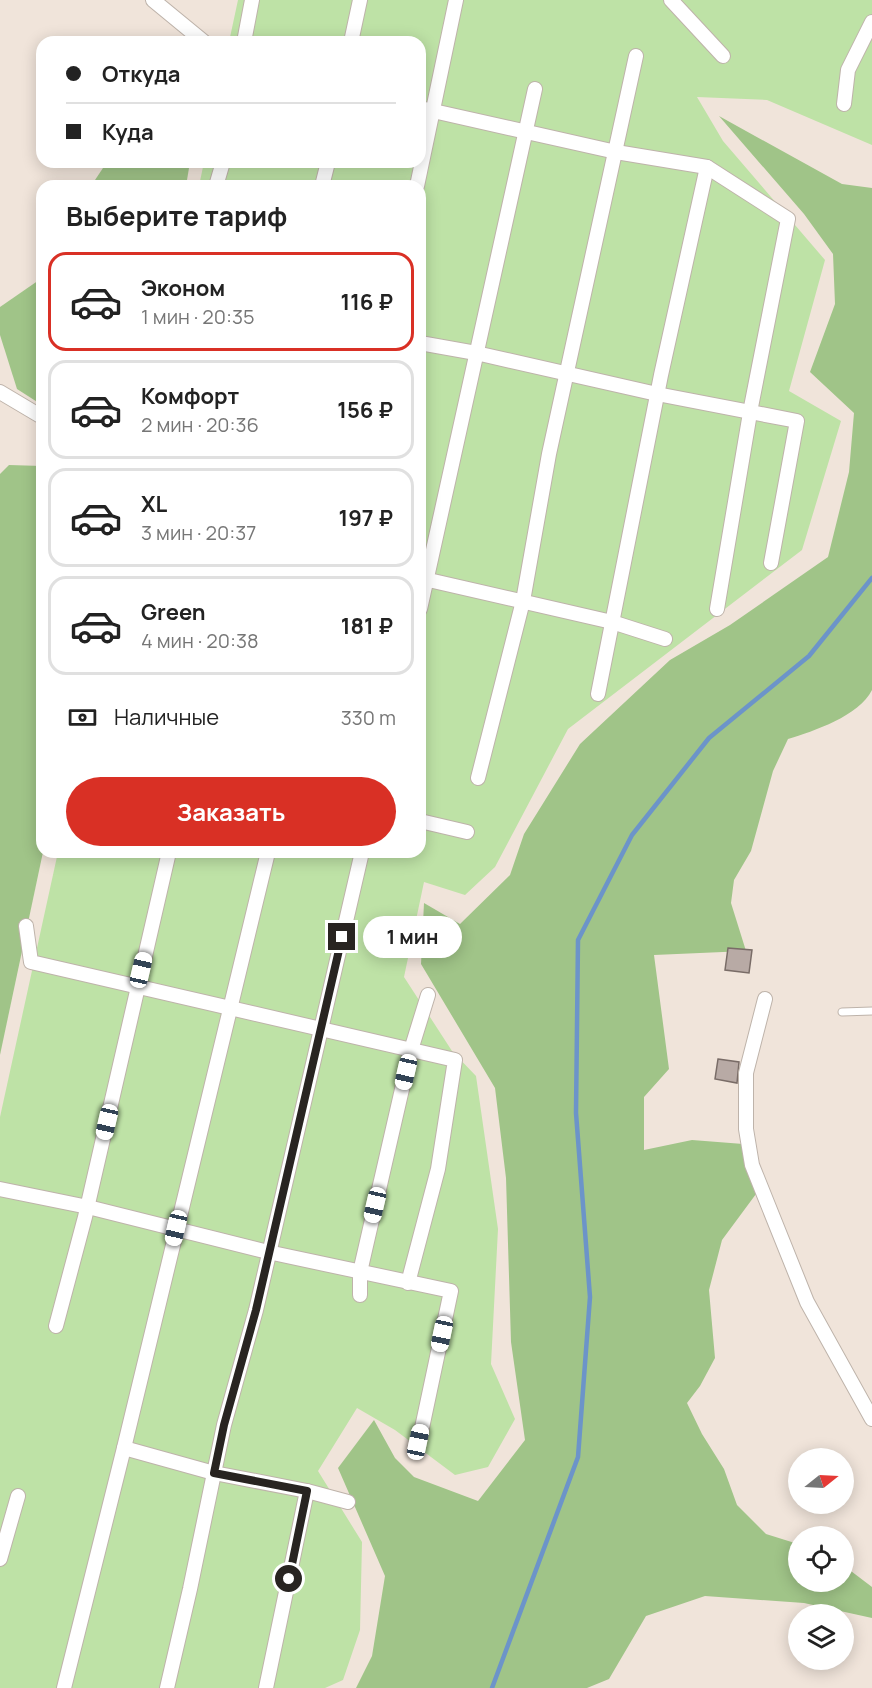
<!DOCTYPE html>
<html lang="ru">
<head>
<meta charset="utf-8">
<style>
  body { margin:0; font-family:Manrope,sans-serif; background:#f6f6f6; color:#222; height:100vh; display:flex; flex-direction:column; font-size:22px; white-space:nowrap }
  * { box-sizing:border-box; margin:0 }
  p { font-size:20px; color:#767676 }
  .icon { flex:none; width:33px; height:33px; fill:none; stroke:currentColor; stroke-width:2; stroke-linecap:round; stroke-linejoin:round }
  .map { position:relative; flex:1; overflow:hidden }
  .details { position:absolute; left:36px; top:180px; width:390px; height:678px; display:flex; flex-direction:column; background:#fff; border-radius:18px; box-shadow:0 3px 15px #0003 }
  .details>* { flex:none }
  .guide { position:absolute; left:36px; top:36px; width:390px; height:132px; border-radius:18px; box-shadow:0 3px 15px #0003; display:grid; align-content:center; height:132px; padding:0 30px; background:#fff }
  .needle { width:39px; rotate:72deg }
  .fabs { position:absolute; left:788px; top:1448px; display:grid; gap:12px }
  .fabs a { display:grid; place-items:center; width:66px; height:66px; border-radius:50%; background:#fff; box-shadow:0 3px 15px #0003; font-size:30px }
  .end { position:absolute; width:27px; height:27px; margin:-14px; border:8px solid #282421; background:#fff; box-shadow:0 0 0 3px #fff }
  .from { border-radius:50% }
  .bubble { position:absolute; height:42px; border-radius:21px; background:#fff; box-shadow:0 3px 15px #0003; font-size:20px; font-weight:700; line-height:42px; text-align:center }
  .car { position:absolute; width:18px; height:36px; margin:-18px -9px; border-radius:8px; box-shadow:0 0 4px 2px #0007; background:linear-gradient(#fff 24%,#345 0 40%,#fff 0 76%,#345 0 86%,#fff 0) }
  .guide b { display:flex; align-items:center; gap:21px; height:57px; font-size:22px }
  .guide b+b { border-top:2px solid #e0e0e0 }
  .guide i { width:15px; height:15px; background:#222 }
  ul { padding:0; list-style:none }
  li { display:flex; align-items:center; gap:18px; height:99px; margin:0 12px 9px; padding:0 18px; border:3px solid #e0e0e0; border-radius:18px }
  li div { flex:1 }
  li b { display:block; font-size:22px }
  li em { font-style:normal; font-weight:700 }
  li.selected { border-color:#d93025 }
  li>.icon { width:54px; height:54px; stroke-width:1.5 }
  h2 { padding:0 30px; font-size:27px; line-height:72px }
  .pay { display:flex; align-items:center; gap:15px; height:66px; padding:0 30px; font-size:22px }
  .pay p { margin-inline-start:auto }
  .primary-button { display:flex; gap:12px; margin-top:auto; padding:12px 30px }
  .primary-button a { flex:1; height:69px; border-radius:36px; background:#d93025; color:#fff; font-size:24px; font-weight:700; line-height:69px; text-align:center }
  .map>svg:first-child { display:block }
</style>
</head>
<body>
<div class="map">
<svg width="872" height="1688" viewBox="0 0 872 1688">
  <rect width="100%" height="100%" fill="#f0e4da"/>
  <!-- green -->
  <polygon fill="#bee2a6" points="238,0 872,0 872,145 767,100 697,97 723,141 825,260 789,391 841,421 802,550 568,729 495,867 465,895 424,882 404,977 452,1051 476,1076 498,1229 491,1364 515,1419 488,1467 455,1475 395,1430 357,1408 318,1471 362,1542 360,1630 343,1680 325,1688 0,1688 0,1117 58,852 420,852 420,186 199,186 204,162 420,162 420,42 229,42"/>
  <!-- forest -->
  <g fill="#a0c488">
    <path d="M719 116 842 184 872 188V690C859 716 814 731 788 739L773 771 751 851 734 880 731 903 746 951 654 955 669 1069 644 1097V1150L692 1140 756 1145V1194L722 1240 709 1290 715 1358 700 1386 687 1403 702 1434 724 1469 737 1505 766 1534 798 1544V1581H843V1565L872 1587V1618L804 1603 705 1596 646 1616 609 1679 587 1688H356L372 1656 385 1576 338 1468 374 1420 395 1458 414 1477 478 1501 525 1440 511 1342 506 1178 495 1088 421 964 424 903 460 924 510 875 524 834 580 744 670 660 730 625 828 557 849 472 854 413 810 372 835 304 833 254 804 214Z"/>
    <polygon points="107,162 190,162 186,186 91,186"/>
    <polygon points="42,278 42,405 17,389 0,335 0,307"/>
    <polygon points="9,465 42,466 43,852 0,1055 0,474"/>
  </g>
  <g fill="none" stroke-linecap="round" stroke-linejoin="round">
    <!-- stream -->
    <polyline stroke="#6c94c9" stroke-width="4.5" points="492,1688 578,1457 590,1297 576,1113 578,940 632,835 709,738 809,656 872,578"/>
  </g>
  <!-- building -->
  <g fill="#b8aaa5" stroke="#796c67" stroke-width="1.5">
    <polygon points="728,948 752,950 749,973 725,970"/>
    <polygon points="718,1059 739,1062 737,1083 715,1079"/>
  </g>
  <g fill="none" stroke-linecap="round" stroke-linejoin="round">
    <!-- service casing -->
    <g stroke="#beb3aa" stroke-width="9">
      <polyline id="service" points="842,1012 872,1011"/>
    </g>
    <!-- minor casing -->
    <g stroke="#beb3aa" stroke-width="16">
      <g id="minor">
        <polyline points="153,0 204,42"/>
        <polyline points="671,0 723,56"/>
        <polyline points="244,42 252,0"/>
        <polyline points="351,42 360,0"/>
        <polyline points="844,104 848,70 872,22"/>
        <polyline points="420,108 616,152 707,167 788,219 751,407 717,609"/>
        <polyline points="216,186 223,162"/>
        <polyline points="322,186 328,162"/>
        <polyline points="417,186 456,0"/>
        <polyline points="420,343 476,353 657,394 797,421 771,563"/>
        <polyline points="0,392 42,417"/>
        <polyline points="420,578 612,622 665,639"/>
        <polyline points="420,609 535,89"/>
        <polyline points="598,694 661,375 707,167"/>
        <polyline points="478,778 523,601 549,454 636,56"/>
        <polyline points="420,821 467,832"/>
        <polyline points="26,926 31,962 455,1060 438,1169 408,1283"/>
        <polyline points="765,999 746,1073 746,1129 752,1165 807,1302 872,1419"/>
        <polyline points="0,1189 88,1207 268,1252 451,1291 419,1442"/>
        <polyline points="360,1295 360,1272 411,1050 428,995"/>
        <polyline points="56,1326 85,1217 169,852"/>
        <polyline points="124,1448 214,1473 307,1491 348,1502"/>
        <polyline points="0,1559 18,1496"/>
        <polyline points="64,1688 124,1448 268,852"/>
        <polyline points="167,1688 190,1589 224,1425 256,1310 362,852"/>
        <polyline points="266,1688 307,1491"/>
      </g>
    </g>
    <!-- service -->
    <use href="#service" stroke="#fff" stroke-width="7"/>
    <!-- minor -->
    <use href="#minor" stroke="#fff" stroke-width="14"/>
  </g>
  <g fill="none" stroke-linecap="round" stroke-linejoin="round">
    <!-- route -->
    <polyline stroke="#282421" stroke-width="8" points="289,1579 307,1491 214,1473 224,1425 256,1310 342,937"/>
  </g>
</svg>
<div class="fabs">
<a><svg class="needle" viewBox="-14 -14 28 28"><path d="M0-13l5 13h-10z" fill="#e53935"/><path d="M0 13l5-13h-10z" fill="#767676"/></svg></a>
<a><svg class="icon" aria-label="locate" viewBox="0 0 24 24"><circle cx="12" cy="12" r="6"/><path d="M12 2v4M12 18v4M2 12h4M18 12h4"/></svg></a>
<a><svg class="icon" aria-label="layers" viewBox="0 0 24 24"><path d="M12 4l9 5-9 5-9-5zM3 14l9 5 9-5"/></svg></a>
</div>
<i class="end from" style="left:289px;top:1579px"></i>
<i class="end" style="left:342px;top:937px"></i>
<div class="bubble" style="left:363px;top:916px;width:99px">1 мин</div>
<i class="car" style="left:141px;top:970px;rotate:13deg"></i>
<i class="car" style="left:406px;top:1072px;rotate:193deg"></i>
<i class="car" style="left:107px;top:1122px;rotate:193deg"></i>
<i class="car" style="left:375px;top:1205px;rotate:193deg"></i>
<i class="car" style="left:176px;top:1228px;rotate:193deg"></i>
<i class="car" style="left:442px;top:1334px;rotate:192deg"></i>
<i class="car" style="left:418px;top:1442px;rotate:12deg"></i>
<div class="guide">
<b><i class="from"></i>Откуда</b>
<b><i></i>Куда</b>
</div>
<section class="details">
<h2>Выберите тариф</h2>
<ul>
<li class="selected"><svg class="icon" aria-label="car" viewBox="0 0 24 24"><path d="M5 17H2v-5l4-1 3-4h7l3 4 3 1v5h-3M9 17h6M6 11h13"/><circle cx="7" cy="17" r="2"/><circle cx="17" cy="17" r="2"/></svg><div><b>Эконом</b><p>1 мин · 20:35</p></div><em>116 ₽</em></li>
<li><svg class="icon" aria-label="car" viewBox="0 0 24 24"><path d="M5 17H2v-5l4-1 3-4h7l3 4 3 1v5h-3M9 17h6M6 11h13"/><circle cx="7" cy="17" r="2"/><circle cx="17" cy="17" r="2"/></svg><div><b>Комфорт</b><p>2 мин · 20:36</p></div><em>156 ₽</em></li>
<li><svg class="icon" aria-label="car" viewBox="0 0 24 24"><path d="M5 17H2v-5l4-1 3-4h7l3 4 3 1v5h-3M9 17h6M6 11h13"/><circle cx="7" cy="17" r="2"/><circle cx="17" cy="17" r="2"/></svg><div><b>XL</b><p>3 мин · 20:37</p></div><em>197 ₽</em></li>
<li><svg class="icon" aria-label="car" viewBox="0 0 24 24"><path d="M5 17H2v-5l4-1 3-4h7l3 4 3 1v5h-3M9 17h6M6 11h13"/><circle cx="7" cy="17" r="2"/><circle cx="17" cy="17" r="2"/></svg><div><b>Green</b><p>4 мин · 20:38</p></div><em>181 ₽</em></li>
</ul>
<div class="pay"><svg class="icon" aria-label="cash" viewBox="0 0 24 24"><path d="M3 7h18v10H3z"/><circle cx="12" cy="12" r="2"/></svg>Наличные<p>330 m</p></div>
<div class="primary-button"><a>Заказать</a></div>
</section>
</div>
</body>
</html>
